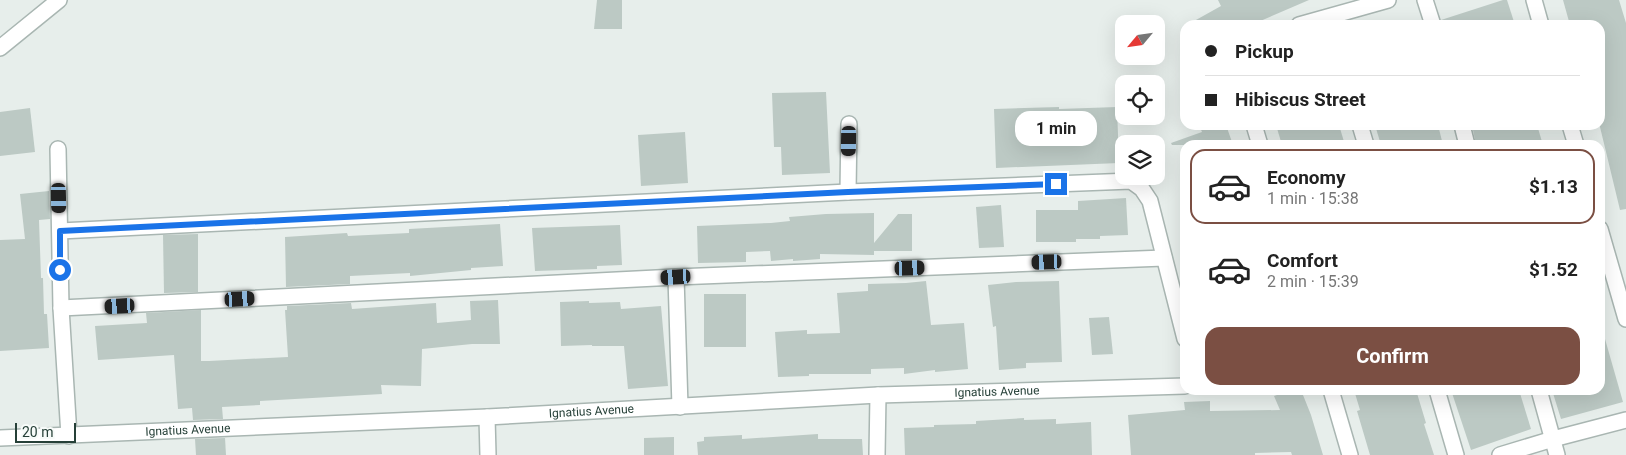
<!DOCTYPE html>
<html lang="en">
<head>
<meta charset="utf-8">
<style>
  body { margin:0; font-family:Roboto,sans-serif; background:#f2f2f2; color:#222; height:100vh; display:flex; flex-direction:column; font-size:19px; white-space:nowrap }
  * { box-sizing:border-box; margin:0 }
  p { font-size:16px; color:#767676 }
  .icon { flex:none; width:28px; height:28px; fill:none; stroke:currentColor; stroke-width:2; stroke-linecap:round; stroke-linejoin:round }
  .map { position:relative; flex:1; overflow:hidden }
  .drawer { position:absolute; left:1180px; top:140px; width:425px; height:255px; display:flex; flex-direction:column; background:#fff; border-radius:15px; box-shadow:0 5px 20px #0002 }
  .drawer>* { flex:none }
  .top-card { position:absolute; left:1180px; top:20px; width:425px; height:110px; border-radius:15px; box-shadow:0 5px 20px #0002; display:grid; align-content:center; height:110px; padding:0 25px; background:#fff }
  .needle { width:32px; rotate:241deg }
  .buttons { position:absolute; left:1115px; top:15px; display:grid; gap:10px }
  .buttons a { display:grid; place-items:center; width:50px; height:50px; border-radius:10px; background:#fff; box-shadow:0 5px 20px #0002; font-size:25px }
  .scale { position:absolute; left:15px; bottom:12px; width:61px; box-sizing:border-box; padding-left:5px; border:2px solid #264038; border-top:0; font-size:14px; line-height:18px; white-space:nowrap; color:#264038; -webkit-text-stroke:4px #f7fbf9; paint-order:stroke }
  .end { position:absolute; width:22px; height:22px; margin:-11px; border:6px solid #1a73e8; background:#fff; box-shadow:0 0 0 2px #fff }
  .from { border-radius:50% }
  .bubble { position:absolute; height:35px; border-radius:15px; background:#fff; box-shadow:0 5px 20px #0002; font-size:16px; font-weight:700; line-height:35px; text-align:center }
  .car { position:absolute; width:15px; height:30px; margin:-15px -8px; border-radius:6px; box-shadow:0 0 4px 1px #0007; background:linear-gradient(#222 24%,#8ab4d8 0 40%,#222 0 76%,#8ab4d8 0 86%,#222 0) }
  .top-card b { display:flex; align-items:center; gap:18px; height:48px; font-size:19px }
  .top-card b+b { border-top:1px solid #e0e0e0 }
  .top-card i { width:12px; height:12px; background:#222 }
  ul { padding:9px 0 0; list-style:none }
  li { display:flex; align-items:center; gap:15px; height:75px; margin:0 10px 8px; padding:0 15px; border:2px solid transparent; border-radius:15px }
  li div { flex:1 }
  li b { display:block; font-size:19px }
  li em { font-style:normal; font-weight:700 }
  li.selected { border-color:#7b4f43 }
  li>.icon { width:45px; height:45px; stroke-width:1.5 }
  .button { display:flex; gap:10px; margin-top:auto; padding:10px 25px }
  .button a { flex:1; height:58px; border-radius:15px; background:#7b4f43; color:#fff; font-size:20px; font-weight:700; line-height:58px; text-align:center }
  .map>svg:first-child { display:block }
</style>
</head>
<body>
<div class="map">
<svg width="1626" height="455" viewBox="0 0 1626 455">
  <rect width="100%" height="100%" fill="#e7eeeb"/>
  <!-- building -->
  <g fill="#bcc9c4">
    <polygon points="597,0 622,0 622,29 594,29"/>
    <polygon points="1218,0 1309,0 1251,25 1187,25 1221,6"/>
    <polygon points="1503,0 1507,0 1515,25 1442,25 1441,20"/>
    <polygon points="1563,0 1619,0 1626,23 1626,209 1620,210 1600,127 1600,25 1570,25"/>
    <polygon points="826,92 830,173 782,175 781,147 774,147 772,93"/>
    <polygon points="1059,107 1059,109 1117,107 1119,163 996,168 994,109"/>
    <polygon points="30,108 35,152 0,156 0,112"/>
    <polygon points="1199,125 1226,125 1232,142 1223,145 1172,145 1171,143 1202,132"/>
    <polygon points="1276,125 1339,125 1345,145 1282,145"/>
    <polygon points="1375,125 1438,125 1443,145 1381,145"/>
    <polygon points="1472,125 1537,125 1543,145 1476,145"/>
    <polygon points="685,132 688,183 641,186 638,135"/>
    <polygon points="49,191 50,219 39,220 41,278 43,278 44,314 47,314 49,348 0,351 0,240 25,239 20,194"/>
    <polygon points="1126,198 1128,235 1100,236 1100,239 1076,239 1076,242 1036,242 1036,210 1078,210 1078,201"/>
    <polygon points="1001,205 1004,247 979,248 976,207"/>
    <polygon points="874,213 874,243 898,214 912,214 912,251 874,251 874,255 820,254 820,259 793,261 793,259 771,261 770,251 746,252 746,262 698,263 697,226 771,223 790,221 789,217 826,214"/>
    <polygon points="500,224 503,266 471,268 471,270 410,276 410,273 350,276 350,284 286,287 285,237 347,233 348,236 409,233 409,229"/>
    <polygon points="620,225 622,265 597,266 597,269 535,271 532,228"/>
    <polygon points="198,234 198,292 164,293 163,235"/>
    <polygon points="926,281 931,325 964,323 968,369 935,372 935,370 904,374 904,368 871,369 871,374 809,374 809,376 778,377 775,332 807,330 807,334 840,333 837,293 868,291 868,284 906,283"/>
    <polygon points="1059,281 1062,362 1026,363 1026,368 999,370 996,326 993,327 988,285 1016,282"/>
    <rect x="704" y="294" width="42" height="53"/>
    <polygon points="498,300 500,344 472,344 422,349 421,386 381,385 382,394 260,401 260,405 222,407 223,419 193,420 192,408 178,409 174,355 98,360 95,326 147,323 146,313 201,310 201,361 209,361 288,357 285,310 287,310 287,306 351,303 352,309 436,303 437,323 471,320 470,301"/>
    <polygon points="589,301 589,303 620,302 621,309 661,306 668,386 628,389 624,346 592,346 592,345 561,346 560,302"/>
    <polygon points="1109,317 1113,354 1092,355 1089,318"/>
    <polygon points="1600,339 1605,339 1623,402 1561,419 1552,390 1600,390"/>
    <polygon points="1275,390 1301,390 1311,415 1323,455 1292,455 1291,452 1255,453 1255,455 1131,455 1128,415 1185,410 1184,402 1210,401 1210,411 1280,410 1274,396 1277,395"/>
    <polygon points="1354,390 1416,390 1426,423 1424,424 1434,455 1370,455 1357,411 1360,410"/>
    <polygon points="1451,390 1519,390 1531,429 1471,450"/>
    <polygon points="1024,418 1024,420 1056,419 1056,424 1091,422 1092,455 905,455 904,428 934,427 934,425 976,424 976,421"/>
    <polygon points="818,434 818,439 862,439 863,455 698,455 697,442 704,441 704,437 742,435 742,439"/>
    <polygon points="674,437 674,455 644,455 644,438"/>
    <polygon points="225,438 226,455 196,455 195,439"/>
  </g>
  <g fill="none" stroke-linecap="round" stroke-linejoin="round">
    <!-- minor casing -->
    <g stroke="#a9b6b2" stroke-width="18">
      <g id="minor">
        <polyline points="1425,0 1433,25"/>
        <polyline points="1534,0 1541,25"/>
        <polyline points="1299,25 1388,0"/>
        <polyline points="0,48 59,0"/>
        <polyline points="1254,125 1260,145"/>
        <polyline points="1360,125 1366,145"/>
        <polyline points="1462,125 1467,145"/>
        <polyline points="1570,125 1576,145"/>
        <polyline points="58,149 61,308 69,436"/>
        <polyline points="848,192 849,124"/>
        <polyline points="1600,229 1626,319"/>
        <polyline points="60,231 848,192 1131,181 1142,189 1150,201 1185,339"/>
        <polyline points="676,277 680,407"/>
        <polyline points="61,308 676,277 1164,258"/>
        <polyline points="1331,390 1350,455"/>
        <polyline points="1437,390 1456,455"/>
        <polyline points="1539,390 1557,455"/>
        <polyline points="487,417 488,455"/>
        <path id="s1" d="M0 438 487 417 878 395 1185 386"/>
        <polyline points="877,455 878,395"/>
        <polyline points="1500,455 1553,439 1626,420"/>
      </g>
    </g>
    <!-- minor -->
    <use href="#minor" stroke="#fff" stroke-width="15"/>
  </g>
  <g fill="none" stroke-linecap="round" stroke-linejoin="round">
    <!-- route -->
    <polyline stroke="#1a73e8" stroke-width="6" points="60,270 60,231 848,192 1056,184"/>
  </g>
  <g text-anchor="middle" stroke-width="4" stroke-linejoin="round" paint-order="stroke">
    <!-- street labels -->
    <g font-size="12" fill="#264038" stroke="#f7fbf9">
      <text dy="4" stroke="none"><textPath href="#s1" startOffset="998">Ignatius Avenue</textPath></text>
      <text dy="4" stroke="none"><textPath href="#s1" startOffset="592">Ignatius Avenue</textPath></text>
      <text dy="4" stroke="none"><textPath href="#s1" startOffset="188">Ignatius Avenue</textPath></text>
    </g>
  </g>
</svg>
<div class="buttons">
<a><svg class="needle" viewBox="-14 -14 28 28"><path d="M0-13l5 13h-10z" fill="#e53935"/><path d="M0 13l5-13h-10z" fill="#767676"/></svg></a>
<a><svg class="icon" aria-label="locate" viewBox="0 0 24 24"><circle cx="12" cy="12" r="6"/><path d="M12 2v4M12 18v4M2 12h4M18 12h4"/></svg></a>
<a><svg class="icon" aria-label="layers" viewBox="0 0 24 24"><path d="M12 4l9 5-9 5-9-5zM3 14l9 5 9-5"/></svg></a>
</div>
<div class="scale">20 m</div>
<i class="end from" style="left:60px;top:270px"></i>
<i class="end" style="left:1056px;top:184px"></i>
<div class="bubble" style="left:1015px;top:111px;width:82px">1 min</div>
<i class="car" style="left:849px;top:141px;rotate:181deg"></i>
<i class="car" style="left:59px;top:198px;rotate:179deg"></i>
<i class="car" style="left:1047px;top:262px;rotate:268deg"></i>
<i class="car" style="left:910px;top:268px;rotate:88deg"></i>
<i class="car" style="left:676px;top:277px;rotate:267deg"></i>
<i class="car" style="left:240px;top:299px;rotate:87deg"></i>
<i class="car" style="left:120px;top:306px;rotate:267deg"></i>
<div class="top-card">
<b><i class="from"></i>Pickup</b>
<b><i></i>Hibiscus Street</b>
</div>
<section class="drawer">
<ul>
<li class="selected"><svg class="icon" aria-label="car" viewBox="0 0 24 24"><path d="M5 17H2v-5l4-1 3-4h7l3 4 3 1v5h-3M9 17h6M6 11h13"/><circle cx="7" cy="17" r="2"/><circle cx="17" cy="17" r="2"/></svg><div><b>Economy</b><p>1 min · 15:38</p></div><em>$1.13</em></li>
<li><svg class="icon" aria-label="car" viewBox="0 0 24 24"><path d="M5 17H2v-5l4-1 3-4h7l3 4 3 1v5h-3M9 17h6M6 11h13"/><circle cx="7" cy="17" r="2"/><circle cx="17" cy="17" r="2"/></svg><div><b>Comfort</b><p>2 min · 15:39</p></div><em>$1.52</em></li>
</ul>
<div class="button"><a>Confirm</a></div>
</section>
</div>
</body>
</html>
